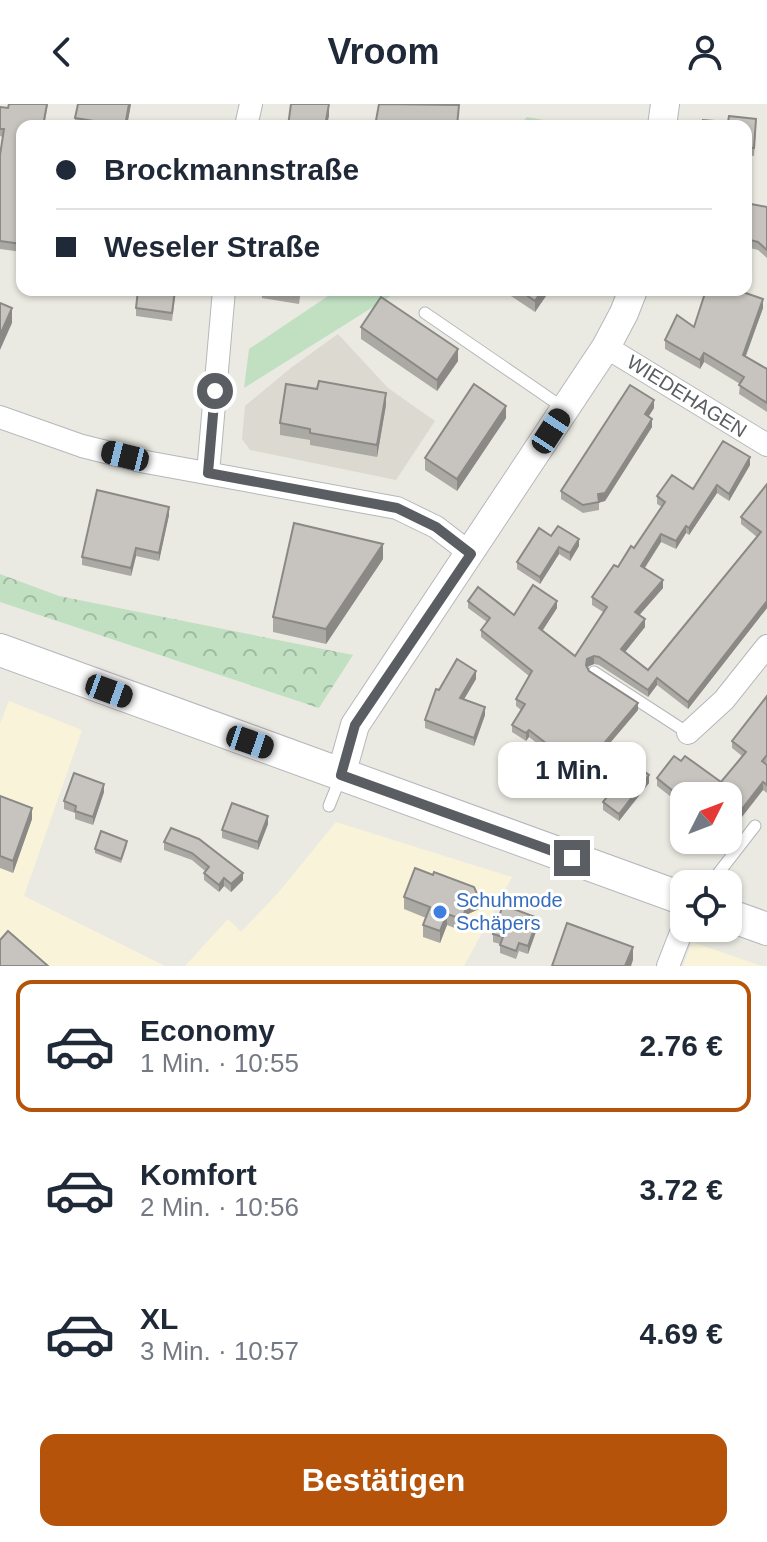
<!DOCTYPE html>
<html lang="de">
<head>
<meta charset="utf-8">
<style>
  body { margin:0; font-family:Arial,sans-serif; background:#f2f2f3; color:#1f2937; height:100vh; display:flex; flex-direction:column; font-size:30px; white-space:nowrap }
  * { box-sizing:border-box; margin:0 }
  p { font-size:26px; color:#747a83 }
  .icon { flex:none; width:44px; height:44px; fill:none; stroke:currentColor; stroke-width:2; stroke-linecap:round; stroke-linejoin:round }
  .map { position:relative; height:862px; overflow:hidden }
  .sheet { display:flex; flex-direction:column; background:#fff; flex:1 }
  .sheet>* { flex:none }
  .top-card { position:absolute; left:16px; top:16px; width:736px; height:176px; border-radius:16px; box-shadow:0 2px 6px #0004; display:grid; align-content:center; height:176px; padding:0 40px; background:#fff }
  .needle { width:52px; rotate:48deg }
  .buttons { position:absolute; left:670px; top:678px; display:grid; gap:16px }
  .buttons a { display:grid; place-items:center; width:72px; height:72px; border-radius:16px; background:#fff; box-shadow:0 2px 6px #0004; font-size:40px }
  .end { position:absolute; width:36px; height:36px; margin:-18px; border:10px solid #5a5d61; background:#fff; box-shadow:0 0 0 4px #fff }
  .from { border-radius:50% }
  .bubble { position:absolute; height:56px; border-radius:16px; background:#fff; box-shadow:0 2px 6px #0004; font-size:26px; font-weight:700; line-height:56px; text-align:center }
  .car { position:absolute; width:24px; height:48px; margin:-24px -12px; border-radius:10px; box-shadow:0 0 6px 2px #0007; background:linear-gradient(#222 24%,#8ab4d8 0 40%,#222 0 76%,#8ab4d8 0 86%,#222 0) }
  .top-card b { display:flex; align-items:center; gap:28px; height:76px; font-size:30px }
  .top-card b+b { border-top:2px solid #e0e1e3 }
  .top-card i { width:20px; height:20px; background:#1f2937 }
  ul { padding:14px 0 0; list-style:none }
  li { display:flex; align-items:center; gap:24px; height:132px; margin:0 16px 12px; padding:0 24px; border:4px solid transparent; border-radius:16px }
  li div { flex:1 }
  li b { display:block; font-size:30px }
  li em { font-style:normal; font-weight:700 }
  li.current { border-color:#b45309 }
  li>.icon { width:72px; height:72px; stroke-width:1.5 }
  .primary-button { display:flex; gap:16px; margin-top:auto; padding:16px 40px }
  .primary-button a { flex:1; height:92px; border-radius:16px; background:#b45309; color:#fff; font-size:32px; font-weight:700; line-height:92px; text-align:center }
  header { display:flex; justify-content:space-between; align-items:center; height:104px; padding:0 40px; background:#fff; font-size:36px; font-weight:700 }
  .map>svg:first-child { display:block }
</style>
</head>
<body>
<header><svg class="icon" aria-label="back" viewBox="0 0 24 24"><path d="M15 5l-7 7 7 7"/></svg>Vroom<svg class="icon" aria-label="person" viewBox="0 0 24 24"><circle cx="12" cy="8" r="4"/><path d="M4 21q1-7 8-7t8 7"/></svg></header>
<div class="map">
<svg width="767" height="862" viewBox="0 0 767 862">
  <defs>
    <pattern id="forest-crowns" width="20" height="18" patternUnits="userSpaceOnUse" patternTransform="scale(2)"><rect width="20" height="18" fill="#c1e0c2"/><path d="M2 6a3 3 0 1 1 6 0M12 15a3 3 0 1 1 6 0" fill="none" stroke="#a0b9a1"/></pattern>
  </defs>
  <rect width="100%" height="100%" fill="#ebeae2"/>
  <!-- commercial -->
  <g fill="#f9f3d9">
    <polygon points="9,597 82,626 24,792 165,862 0,862 0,620"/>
    <polygon points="336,718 512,773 464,862 185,862 228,815 241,828 278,789"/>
    <polygon points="692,838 762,862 683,862"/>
  </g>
  <!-- education -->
  <polygon fill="#dbd9d0" points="338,230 388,284 435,317 396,376 250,346 242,335 245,302 292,263"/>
  <!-- green -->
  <g fill="#c1e0c2">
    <polygon points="527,13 576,22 519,22"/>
    <polygon points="337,186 400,186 244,284 249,245"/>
  </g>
  <!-- forest -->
  <polygon fill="url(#forest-crowns)" points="0,470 59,492 353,551 319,604 0,498"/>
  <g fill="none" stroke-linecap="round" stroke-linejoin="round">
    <!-- service casing -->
    <g stroke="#b4b7bb" stroke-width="13">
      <g id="service">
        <polyline points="425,209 565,305"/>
        <polyline points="594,568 688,629"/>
        <polyline points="329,702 341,672"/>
        <polyline points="710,780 755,722"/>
      </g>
    </g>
    <!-- minor casing -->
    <g stroke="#b4b7bb" stroke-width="24">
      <g id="minor">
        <polyline points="246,22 251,0"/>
        <polyline points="606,243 767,341"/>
        <polyline points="0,313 82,342 146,358 397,404 436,423 471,450"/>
        <polyline points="208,369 224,186"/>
        <polyline points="688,629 724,596 767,542"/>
        <polyline points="668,862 684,821"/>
      </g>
    </g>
    <!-- tertiary casing -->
    <g stroke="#b4b7bb" stroke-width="30">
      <g id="tertiary">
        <polyline points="662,22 665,0"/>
        <polyline points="341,671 355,621 606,243 624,209 633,186"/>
      </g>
    </g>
    <!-- secondary casing -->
    <g stroke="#b4b6bb" stroke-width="34">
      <g id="secondary">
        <polyline points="0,546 684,795"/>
        <polyline points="728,811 767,825"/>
      </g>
    </g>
    <!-- service -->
    <use href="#service" stroke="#fff" stroke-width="11"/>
    <!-- minor -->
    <use href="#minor" stroke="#fff" stroke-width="22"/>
    <!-- tertiary -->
    <use href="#tertiary" stroke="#fff" stroke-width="28"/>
    <!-- secondary -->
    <use href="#secondary" stroke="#fff" stroke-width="32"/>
  </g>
  <!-- wall -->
  <g fill="#aba9a4">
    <polygon points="9,0 48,0 44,22 22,22 22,148 0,145 0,50 3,33 0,32 0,3 8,4"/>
    <polygon points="131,0 127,22 75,22 75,14"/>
    <polygon points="746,22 756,23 754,52 746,51"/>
    <polygon points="746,99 767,103 767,154 758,146 746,143"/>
    <polygon points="176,186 172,217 136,212 136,204"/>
    <polygon points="262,186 301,186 299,200 262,194"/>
    <polygon points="502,186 550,186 535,208"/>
    <polygon points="763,204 746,252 767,265 767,308 739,290 740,280 704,258 700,265 665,245 665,236 694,223"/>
    <polygon points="361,223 458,257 437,287 361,235"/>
    <polygon points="386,301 377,353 310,341 310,336 280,331 280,319"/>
    <polygon points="654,304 648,313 652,323 605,397 599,398 599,406 583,409 561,395 561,387"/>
    <polygon points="506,314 457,387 425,366 425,354"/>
    <polygon points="750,361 729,397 717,389 689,431 686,429 676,445 661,438 645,464 663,484 639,511 645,523 625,548 648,566 757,433 741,420 741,413 767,380 767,504 688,605 657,581 648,593 599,561 594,560 587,563 589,567 638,606 608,641 649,679 619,717 603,706 603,698 607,694 529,633 526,637 512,628 512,621 521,606 516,602 516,595 529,572 481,533 481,526 487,518 468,504 468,497 514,511 557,504 542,527 575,552 603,508 592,501 592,493 634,444 662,403 657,400 657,392 693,385"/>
    <polygon points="169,411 159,457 136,452 131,472 82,461 82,453"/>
    <polygon points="551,432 579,442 570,457 559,450 540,480 517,465 517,458"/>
    <polygon points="383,455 326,540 273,528 273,513"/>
    <polygon points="476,575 464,595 485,611 474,642 425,624 425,616 439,586"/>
    <polygon points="767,592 767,658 766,660 767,661 767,689 763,686 728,692 684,692 684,703 657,682 657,674 681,657 721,678 742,652 732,644 732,637"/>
    <polygon points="104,688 93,721 75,715 75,709 64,705 64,697"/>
    <polygon points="0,692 32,715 13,769 0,764"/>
    <polygon points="268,720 258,746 222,734 222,726"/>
    <polygon points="171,724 243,776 231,788 224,782 219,788 204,776 204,769 205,767 192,756 164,746 164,738"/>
    <polygon points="127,741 121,759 95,749 95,745"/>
    <polygon points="404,793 479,805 468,810 462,827 447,821 440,839 423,833 423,821 426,814 404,805"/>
    <polygon points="538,822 528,850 519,847 516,855 500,849 500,840 493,838 493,830"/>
  </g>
  <!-- shaded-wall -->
  <g fill="#8b8986">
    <polygon points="129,0 131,0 127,22 125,22"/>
    <polygon points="329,0 329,12 327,22 325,22"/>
    <polygon points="542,186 550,186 535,208 535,197"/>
    <polygon points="763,195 763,204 743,259 743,251"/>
    <polygon points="12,204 12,219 0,246 0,231"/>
    <polygon points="458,245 458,257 437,287 437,276"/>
    <polygon points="704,249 704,258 700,265 700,256"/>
    <polygon points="386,289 386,301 377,353 377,341"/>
    <polygon points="654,296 654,304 645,318 645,310"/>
    <polygon points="506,302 506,314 457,387 457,375"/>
    <polygon points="652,315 652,323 605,397 598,399 598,390"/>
    <polygon points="750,353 750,361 729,397 729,390"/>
    <polygon points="717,381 717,389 689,431 689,424"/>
    <polygon points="169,403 169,411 159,457 159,449"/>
    <polygon points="686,422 686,429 676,445 676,437"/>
    <polygon points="661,430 661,438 641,469 641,462"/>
    <polygon points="579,435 579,442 570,457 570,449"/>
    <polygon points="383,440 383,455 326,540 326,525"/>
    <polygon points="559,443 559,450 540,480 540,473"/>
    <polygon points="136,444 136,452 131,472 131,464"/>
    <polygon points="663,476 663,484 635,516 635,508"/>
    <polygon points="557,497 557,504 539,532 539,524"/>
    <polygon points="767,497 767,504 688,605 688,598"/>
    <polygon points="645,515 645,523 621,553 621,545"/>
    <polygon points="594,552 594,560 587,563 586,568 586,561 587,555"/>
    <polygon points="476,567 476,575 460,602 460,594"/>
    <polygon points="657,574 657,581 648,593 648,586"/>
    <polygon points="638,599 638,606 605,645 605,638"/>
    <polygon points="485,603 485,611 474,642 474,634"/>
    <polygon points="529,626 529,633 526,637 526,629"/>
    <polygon points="649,671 649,679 619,717 619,710"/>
    <polygon points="763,678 763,686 728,731 728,723"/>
    <polygon points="104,680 104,688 93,721 93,713"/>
    <polygon points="32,704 32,715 13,769 13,757"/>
    <polygon points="268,712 268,720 258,746 258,738"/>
    <polygon points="243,769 243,776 231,788 231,780"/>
    <polygon points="224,774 224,782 219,788 219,781"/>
    <polygon points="479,794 479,805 468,810 462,827 462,815 468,799"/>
    <polygon points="447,810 447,821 440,839 440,827"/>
    <polygon points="538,814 538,822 528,850 528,842"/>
    <polygon points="633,843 633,856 631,862 625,862"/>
  </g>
  <!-- building -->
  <g fill="#c7c4bf" stroke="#8b8986" stroke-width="2">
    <polygon points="9,0 47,0 43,22 22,22 22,140 0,137 0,51 4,25 0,25 0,3 8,4"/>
    <polygon points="78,0 129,0 125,22 75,14"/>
    <polygon points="291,0 329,0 325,22 288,22"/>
    <polygon points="379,0 459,1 457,22 375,22"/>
    <polygon points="729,12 756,15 754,44 746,43 746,22 703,22 703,16 728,18"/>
    <polygon points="746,99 767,103 767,146 758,138 746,135"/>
    <polygon points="138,186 175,186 172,209 136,204"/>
    <polygon points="519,186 542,186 535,197"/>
    <polygon points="706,186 737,186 763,195 743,251 767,265 767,299 739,281 744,273 704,249 700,256 665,236 677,211 694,223"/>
    <polygon points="381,193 458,245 437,276 361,223"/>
    <polygon points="0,199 12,204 0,231"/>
    <polygon points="319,277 386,289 377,341 310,329 310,325 280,319 286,280 317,285"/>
    <polygon points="474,280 506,302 457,375 425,354"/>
    <polygon points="630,281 654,296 645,310 652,315 605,389 598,390 599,398 583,401 561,387"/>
    <polygon points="723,337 750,353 729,390 717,381 689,424 686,422 676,437 661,430 641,462 663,476 635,508 645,515 621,545 648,566 761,428 741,413 767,380 767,497 688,598 657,574 648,586 599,553 594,552 587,555 586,561 589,567 638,599 605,638 649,671 619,710 603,698 610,689 529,626 526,629 512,621 525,600 516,595 532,567 481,526 490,514 468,497 478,483 514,511 533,481 557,497 539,524 575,552 607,503 592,493 614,461 618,463 631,442 634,444 665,398 657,392 672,371 693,385"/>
    <polygon points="97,386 169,403 159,449 136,444 131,464 82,453"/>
    <polygon points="294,419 383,440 326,525 273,513"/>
    <polygon points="558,422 579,435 570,449 559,443 540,473 517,458 539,424 551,432"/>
    <polygon points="457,555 476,567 460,594 485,603 474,634 425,616 436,585 439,586"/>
    <polygon points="767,592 767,651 762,657 767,661 767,681 763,678 728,723 728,692 684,692 684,696 657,674 674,652 681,657 685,652 721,678 746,648 732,637"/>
    <polygon points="74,669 104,680 93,713 75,707 76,702 64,697"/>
    <polygon points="0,692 32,704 13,757 0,752"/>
    <polygon points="232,699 268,712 258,738 222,726"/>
    <polygon points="171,724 199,735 243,769 231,780 224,774 219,781 204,769 209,763 192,749 164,738"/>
    <polygon points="101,727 127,737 121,755 95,745"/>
    <polygon points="415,764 433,771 434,768 474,783 479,794 468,799 462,815 447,810 440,827 423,821 430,803 404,793"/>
    <polygon points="503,801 538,814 528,842 519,839 516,847 500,841 503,833 493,830"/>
    <polygon points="567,819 633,843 625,862 552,862"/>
    <polygon points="8,827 48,862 0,862 0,836"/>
  </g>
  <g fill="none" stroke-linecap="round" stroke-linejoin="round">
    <!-- route -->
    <polyline stroke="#5a5d61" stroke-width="10" points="215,287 208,369 397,404 436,423 471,450 355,621 341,671 572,754"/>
  </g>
  <!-- markers -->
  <circle fill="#3f7fe0" stroke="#fff" stroke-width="3" cx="440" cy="808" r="8"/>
  <g text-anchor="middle" stroke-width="6" stroke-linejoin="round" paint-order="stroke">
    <!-- street labels -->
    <g font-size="20" fill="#5a5d61" stroke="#fff">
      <text transform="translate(687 292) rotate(32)" y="7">WIEDEHAGEN</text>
    </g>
    <!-- shop labels -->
    <g font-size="20" fill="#366cbe" stroke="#fff" text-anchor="start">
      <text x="456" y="803">Schuhmode<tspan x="456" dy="23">Schäpers</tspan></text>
    </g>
  </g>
</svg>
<div class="buttons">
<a><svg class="needle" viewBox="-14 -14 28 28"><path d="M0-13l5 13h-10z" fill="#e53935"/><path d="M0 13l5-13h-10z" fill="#747a83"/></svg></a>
<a><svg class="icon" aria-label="locate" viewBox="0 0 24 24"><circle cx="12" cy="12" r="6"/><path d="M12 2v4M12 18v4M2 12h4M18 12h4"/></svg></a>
</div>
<i class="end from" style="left:215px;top:287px"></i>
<i class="end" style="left:572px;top:754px"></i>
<div class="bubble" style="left:498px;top:638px;width:148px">1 Min.</div>
<i class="car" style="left:551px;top:327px;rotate:33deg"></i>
<i class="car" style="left:125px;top:352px;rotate:284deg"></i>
<i class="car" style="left:109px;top:587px;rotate:110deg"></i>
<i class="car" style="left:250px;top:638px;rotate:109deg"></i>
<div class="top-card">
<b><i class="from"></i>Brockmannstraße</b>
<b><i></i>Weseler Straße</b>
</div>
</div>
<section class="sheet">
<ul>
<li class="current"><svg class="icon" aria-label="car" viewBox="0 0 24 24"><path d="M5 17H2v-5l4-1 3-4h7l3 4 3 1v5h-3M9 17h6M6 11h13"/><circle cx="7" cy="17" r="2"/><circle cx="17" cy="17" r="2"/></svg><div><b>Economy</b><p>1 Min. · 10:55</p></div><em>2.76 €</em></li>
<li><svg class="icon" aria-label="car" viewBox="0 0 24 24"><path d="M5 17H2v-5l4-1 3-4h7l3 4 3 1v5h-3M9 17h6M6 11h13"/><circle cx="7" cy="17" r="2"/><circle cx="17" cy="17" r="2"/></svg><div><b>Komfort</b><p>2 Min. · 10:56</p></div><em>3.72 €</em></li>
<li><svg class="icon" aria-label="car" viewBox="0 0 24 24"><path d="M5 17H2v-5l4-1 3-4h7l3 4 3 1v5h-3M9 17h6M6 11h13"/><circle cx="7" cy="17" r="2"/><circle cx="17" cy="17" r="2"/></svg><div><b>XL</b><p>3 Min. · 10:57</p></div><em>4.69 €</em></li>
</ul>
<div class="primary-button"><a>Bestätigen</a></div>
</section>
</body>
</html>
